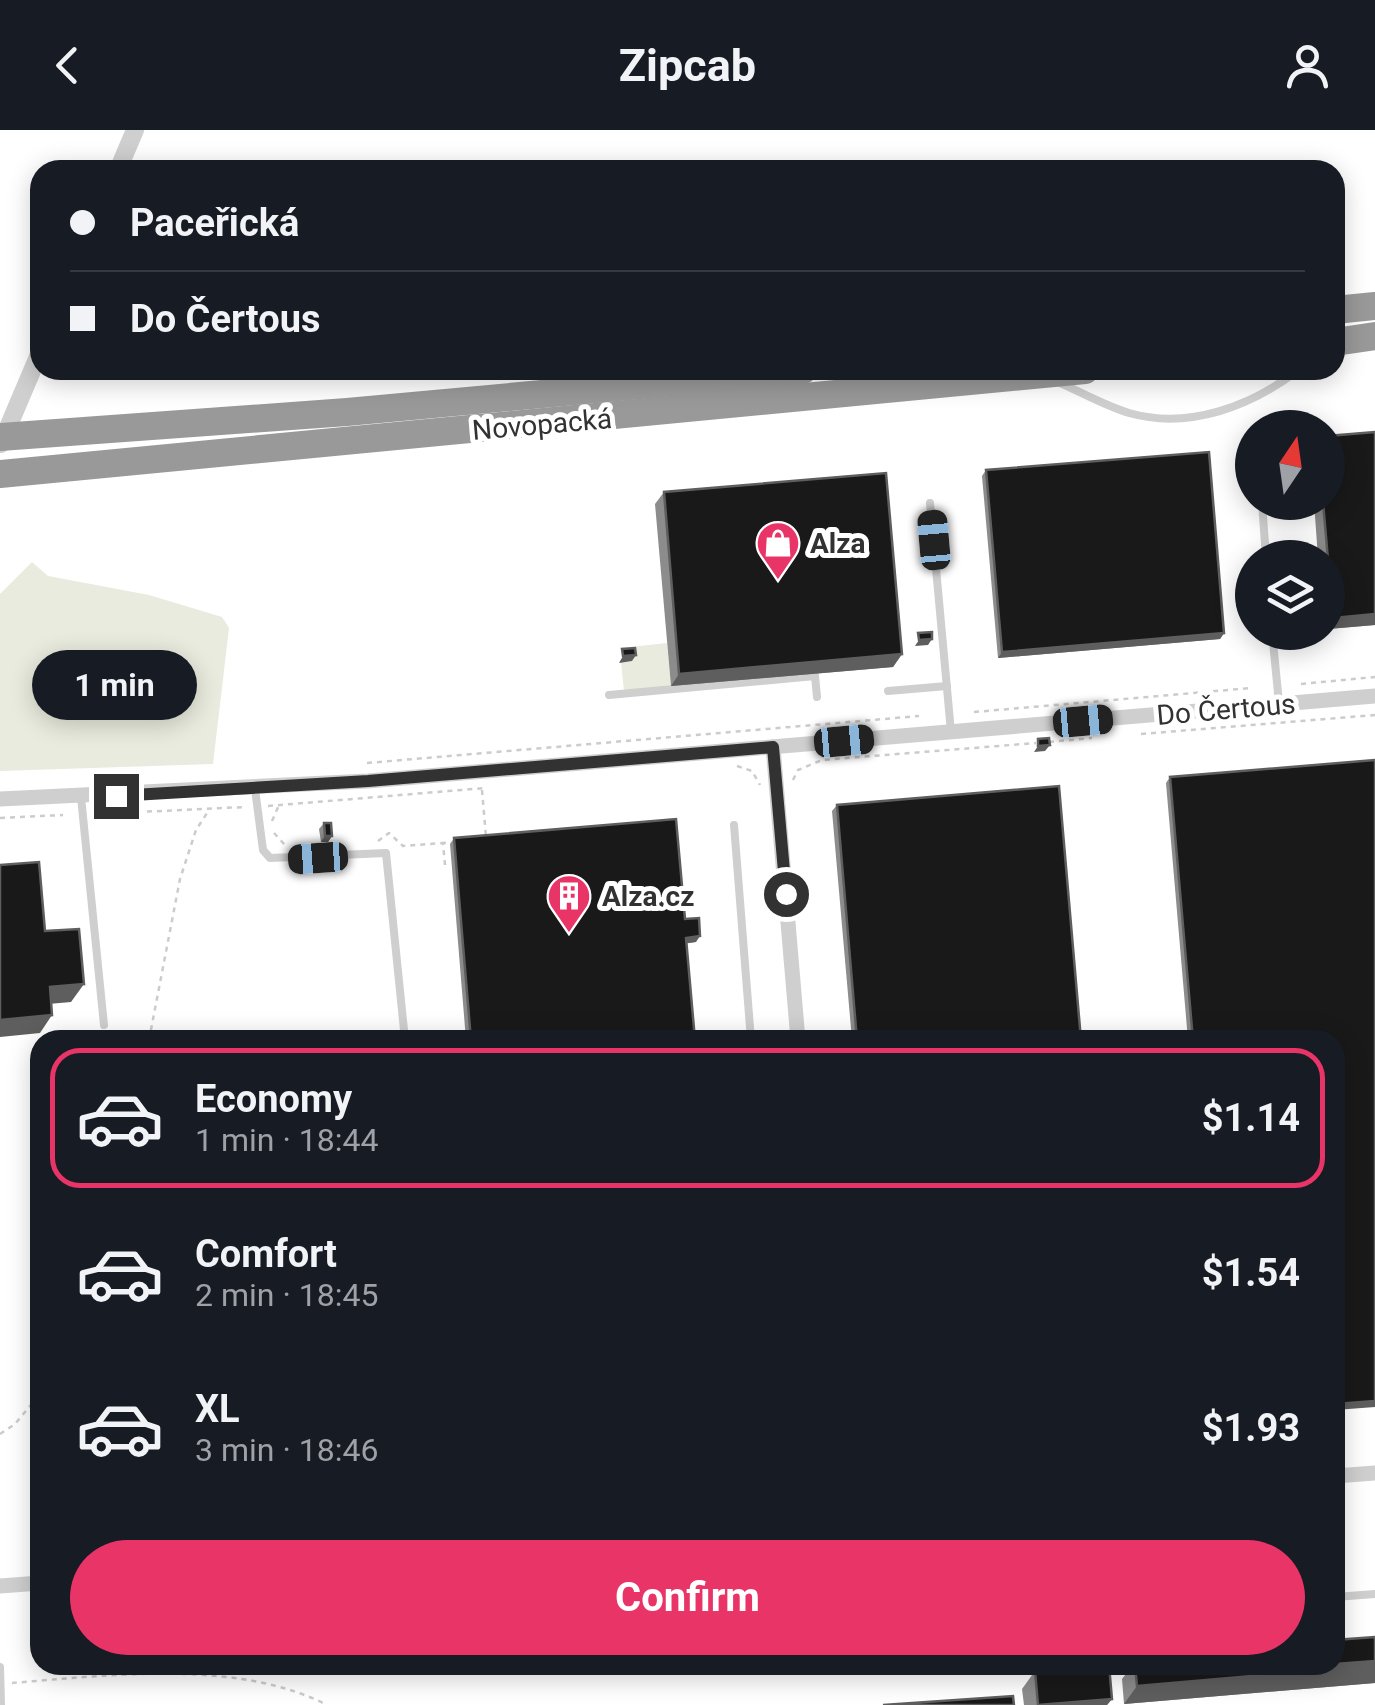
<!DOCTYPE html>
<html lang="en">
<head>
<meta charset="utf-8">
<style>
  body { margin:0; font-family:Roboto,sans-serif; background:#242831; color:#f1f3f6; height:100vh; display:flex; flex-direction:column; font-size:38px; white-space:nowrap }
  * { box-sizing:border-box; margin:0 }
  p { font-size:32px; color:#9ea1a6 }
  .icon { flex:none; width:55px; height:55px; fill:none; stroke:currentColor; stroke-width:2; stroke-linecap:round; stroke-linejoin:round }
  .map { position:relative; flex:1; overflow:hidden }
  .sheet { position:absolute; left:30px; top:900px; width:1315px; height:645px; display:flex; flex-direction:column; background:#171b24; border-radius:30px; box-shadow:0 5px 25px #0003 }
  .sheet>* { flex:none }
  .top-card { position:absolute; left:30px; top:30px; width:1315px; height:220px; border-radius:30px; box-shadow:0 5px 25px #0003; display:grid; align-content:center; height:220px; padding:0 40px; background:#171b24 }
  .needle { width:65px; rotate:13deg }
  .tools { position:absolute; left:1235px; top:280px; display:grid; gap:20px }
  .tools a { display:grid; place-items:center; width:110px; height:110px; border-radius:50%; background:#171b24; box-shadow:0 5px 25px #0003; font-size:50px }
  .end { position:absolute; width:45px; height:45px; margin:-22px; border:12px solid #323232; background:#fff; box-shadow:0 0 0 5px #fff }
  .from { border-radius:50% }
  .bubble { position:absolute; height:70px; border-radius:35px; background:#171b24; box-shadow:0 5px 25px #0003; font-size:32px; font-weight:700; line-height:70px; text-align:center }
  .car { position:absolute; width:30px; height:60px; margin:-30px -15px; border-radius:12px; box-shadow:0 0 8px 2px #0007; background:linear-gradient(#222 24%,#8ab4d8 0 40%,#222 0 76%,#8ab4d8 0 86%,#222 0) }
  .top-card b { display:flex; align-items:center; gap:35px; height:95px; font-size:38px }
  .top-card b+b { border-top:2px solid #363941 }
  .top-card i { width:25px; height:25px; background:#f1f3f6 }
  ul { padding:18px 0 0; list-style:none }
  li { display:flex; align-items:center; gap:30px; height:140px; margin:0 20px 15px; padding:0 20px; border:5px solid transparent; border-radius:30px }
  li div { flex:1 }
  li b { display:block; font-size:38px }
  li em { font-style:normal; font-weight:700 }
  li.active { border-color:#e93468 }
  li>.icon { width:90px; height:90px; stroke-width:1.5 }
  .cta { display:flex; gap:20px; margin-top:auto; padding:20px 40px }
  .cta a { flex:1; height:115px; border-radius:60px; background:#e93468; color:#fff; font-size:40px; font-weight:700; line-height:115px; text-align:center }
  header { display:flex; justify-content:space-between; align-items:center; height:130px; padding:0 40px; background:#171b24; font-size:45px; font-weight:700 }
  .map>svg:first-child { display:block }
</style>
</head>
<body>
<header><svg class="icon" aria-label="back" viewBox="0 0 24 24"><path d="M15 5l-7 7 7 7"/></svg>Zipcab<svg class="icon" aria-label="person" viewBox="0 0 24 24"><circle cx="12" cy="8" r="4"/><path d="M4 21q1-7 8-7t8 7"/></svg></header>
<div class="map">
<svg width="1375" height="1575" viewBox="0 0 1375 1575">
  <rect width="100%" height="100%" fill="#fff"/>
  <!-- green -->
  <g fill="#e8ebdd">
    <polygon points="32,432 48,446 149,465 222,487 229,498 213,634 0,641 0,464"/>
    <polygon points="667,513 671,556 624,561 621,532 632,531 630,517"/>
  </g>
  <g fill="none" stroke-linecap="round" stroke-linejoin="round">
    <!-- path -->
    <g stroke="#ccc" stroke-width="2.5" stroke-dasharray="5 5" stroke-linecap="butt">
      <polyline points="1301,554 1375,547"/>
      <polyline points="974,582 1251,558"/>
      <polyline points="1141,604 1375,585"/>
      <polyline points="1049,612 1092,608"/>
      <polyline points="367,633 919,586"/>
      <polyline points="737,636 752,641 760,655"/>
      <polyline points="793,650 798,640 822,630 1036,613"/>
      <polyline points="482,660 486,707"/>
      <polyline points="268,676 485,658"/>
      <polyline points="117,683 245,677"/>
      <polyline points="0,688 63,685"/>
      <polyline points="272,691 279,675"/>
      <polyline points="274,703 285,715"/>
      <polyline points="378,711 389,703 403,716 443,713"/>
      <polyline points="445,735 443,713 451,712"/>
      <polyline points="149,910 180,749 196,700 209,680"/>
      <polyline points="0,1304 15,1294 40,1264"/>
      <path d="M12 1553C111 1545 237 1529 327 1575"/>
    </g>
    <!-- service -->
    <g stroke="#cfcfcf" stroke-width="8">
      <path d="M1058 252C1081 262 1105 276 1129 283 1189 300 1252 276 1298 240"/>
      <polyline points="1262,372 1266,428"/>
      <polyline points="930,373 951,602"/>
      <polyline points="1272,502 1279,573"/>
      <polyline points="888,561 947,556"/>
      <polyline points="609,565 815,546 817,567"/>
      <polyline points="255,659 263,720 270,728 386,723 405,910"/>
      <polyline points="81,667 104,895"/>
      <polyline points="734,695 751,910"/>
      <polyline points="1335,1467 1375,1464"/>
      <polyline points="0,1537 1,1575"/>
    </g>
    <!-- minor -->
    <g stroke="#cfcfcf" stroke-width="15">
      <polyline points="773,617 798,910"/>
      <polyline points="0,669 368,651 1375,566"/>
      <polyline points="1335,1346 1375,1343"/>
      <polyline points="0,1456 40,1453"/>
    </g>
    <!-- tertiary -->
    <g stroke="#cfcfcf" stroke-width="18">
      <polyline points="118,40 135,0"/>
      <polyline points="1,314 40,222"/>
    </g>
    <!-- motorway -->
    <g stroke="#999" stroke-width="28">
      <polyline points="1335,180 1375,176"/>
      <polyline points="1335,212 1375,206"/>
      <polyline points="0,307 347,282 803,240"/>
      <polyline points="0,344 1085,240"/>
    </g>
  </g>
  <!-- wall -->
  <g fill="#8c8c8c">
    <polygon points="1375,302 1375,495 1328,499 1328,428 1318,428 1314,372 1328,372"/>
    <polygon points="986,340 1224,503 1220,509 998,528 982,346"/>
    <polygon points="664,362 902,524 893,537 671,556 655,374"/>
    <polygon points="1170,647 1335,910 1188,910 1166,653"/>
    <polygon points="837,675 1081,910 852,910 832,681"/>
    <polygon points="324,693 332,706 328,712 321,712 319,699"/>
    <polygon points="454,708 685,789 696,812 687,813 695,910 466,910 450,714"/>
    <polygon points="1375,1507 1375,1553 1124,1574 1122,1549 1133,1535 1335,1535"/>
    <polygon points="1035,1541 1112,1569 1107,1575 1024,1575 1022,1559"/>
  </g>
  <!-- shaded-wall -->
  <g fill="#5e5e5e">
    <polygon points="1375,484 1375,495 1328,499 1328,495 1333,488"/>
    <polygon points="1224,503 1220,509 998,528 1002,522"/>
    <polygon points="932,509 928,515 915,516 919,510"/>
    <polygon points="902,524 893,537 671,556 679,544"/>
    <polygon points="636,525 632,531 619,533 623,526"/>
    <polygon points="1050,615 1045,621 1034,622 1038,616"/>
    <polygon points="325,706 332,706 328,712 321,712"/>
    <polygon points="700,806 696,812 682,814 686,808"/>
    <polygon points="84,854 71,872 37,875 50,857"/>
    <polygon points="52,885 40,903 0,907 0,890"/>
    <polygon points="1375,1271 1375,1277 1335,1280 1335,1274"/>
    <polygon points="1375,1531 1375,1553 1124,1574 1137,1556 1322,1540 1326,1535"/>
    <polygon points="1112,1569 1107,1575 1040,1575"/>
  </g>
  <!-- building -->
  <g fill="#191919" stroke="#5e5e5e" stroke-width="2.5">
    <polygon points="1375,302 1375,484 1333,488 1323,372 1328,372 1328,306"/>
    <polygon points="1209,322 1224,503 1002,522 986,340"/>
    <polygon points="886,343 902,524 679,544 664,362"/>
    <polygon points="932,502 932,509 919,510 918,503"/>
    <polygon points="635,518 636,525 623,526 622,519"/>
    <polygon points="1049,608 1050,615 1038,616 1038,609"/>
    <polygon points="1375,630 1375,1271 1335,1274 1335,910 1193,910 1170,647"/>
    <polygon points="1059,656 1081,910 857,910 837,675"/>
    <polygon points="676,689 685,789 699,788 700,806 686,808 695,910 471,910 454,708"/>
    <polygon points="324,693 331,693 332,706 325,706"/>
    <polygon points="39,732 45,801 79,799 84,854 50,857 52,885 0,890 0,735"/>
    <polygon points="1375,1507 1375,1531 1335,1534 1335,1510"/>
    <polygon points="1109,1535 1112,1569 1038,1575 1035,1541"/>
    <polygon points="1135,1535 1322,1535 1322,1540 1137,1556"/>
    <polygon points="1013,1566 1014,1575 883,1575"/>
  </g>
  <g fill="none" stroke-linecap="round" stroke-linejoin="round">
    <!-- route -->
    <polyline stroke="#323232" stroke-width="12" points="116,666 368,651 773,617 786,764"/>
  </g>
  <!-- icons -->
  <defs>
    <g id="shop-pin" transform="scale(2.25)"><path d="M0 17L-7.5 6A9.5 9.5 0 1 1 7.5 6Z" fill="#e93468" stroke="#fff"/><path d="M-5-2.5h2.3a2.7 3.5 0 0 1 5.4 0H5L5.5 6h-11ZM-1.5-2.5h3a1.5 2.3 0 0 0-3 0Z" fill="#fff"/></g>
    <g id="building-pin" transform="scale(2.25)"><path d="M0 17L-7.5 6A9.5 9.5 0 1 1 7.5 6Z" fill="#e93468" stroke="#fff"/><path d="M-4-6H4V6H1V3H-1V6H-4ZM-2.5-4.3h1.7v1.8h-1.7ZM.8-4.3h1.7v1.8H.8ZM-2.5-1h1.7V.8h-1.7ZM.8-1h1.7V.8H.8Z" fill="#fff"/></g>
  </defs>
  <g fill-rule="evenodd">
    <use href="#shop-pin" x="778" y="413"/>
    <use href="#building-pin" x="569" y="766"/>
  </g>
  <g text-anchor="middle" stroke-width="10" stroke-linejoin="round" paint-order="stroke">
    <!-- street labels -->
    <g font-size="28" fill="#323232" stroke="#fff">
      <text transform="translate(542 294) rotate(-5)" y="10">Novopacká</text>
      <text transform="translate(1226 579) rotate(-5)" y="10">Do Čertous</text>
    </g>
    <!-- poi labels -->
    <g font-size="28" font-weight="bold" fill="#323232" stroke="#fff" text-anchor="start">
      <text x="810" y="423">Alza</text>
      <text x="602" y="776">Alza.cz</text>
    </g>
  </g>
</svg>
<div class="tools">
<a><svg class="needle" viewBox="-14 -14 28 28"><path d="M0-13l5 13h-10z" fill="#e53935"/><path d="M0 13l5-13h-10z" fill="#9ea1a6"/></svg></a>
<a><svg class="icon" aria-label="layers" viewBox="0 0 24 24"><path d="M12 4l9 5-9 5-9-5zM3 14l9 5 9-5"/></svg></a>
</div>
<i class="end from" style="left:786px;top:764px"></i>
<i class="end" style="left:116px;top:666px"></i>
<div class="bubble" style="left:32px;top:520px;width:165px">1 min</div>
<i class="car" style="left:934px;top:410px;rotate:355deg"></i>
<i class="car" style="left:1083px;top:591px;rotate:85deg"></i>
<i class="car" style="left:844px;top:611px;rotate:85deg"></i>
<i class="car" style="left:318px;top:728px;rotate:266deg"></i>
<div class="top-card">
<b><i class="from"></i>Paceřická</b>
<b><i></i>Do Čertous</b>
</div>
<section class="sheet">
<ul>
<li class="active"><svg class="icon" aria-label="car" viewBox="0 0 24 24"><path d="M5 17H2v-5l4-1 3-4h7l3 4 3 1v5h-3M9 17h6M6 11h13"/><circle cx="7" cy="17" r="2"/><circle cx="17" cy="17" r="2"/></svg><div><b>Economy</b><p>1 min · 18:44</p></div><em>$1.14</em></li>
<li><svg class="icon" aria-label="car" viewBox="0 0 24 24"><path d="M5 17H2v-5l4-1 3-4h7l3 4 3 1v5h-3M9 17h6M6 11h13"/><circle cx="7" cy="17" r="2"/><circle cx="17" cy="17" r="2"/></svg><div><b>Comfort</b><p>2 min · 18:45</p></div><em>$1.54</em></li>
<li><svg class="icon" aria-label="car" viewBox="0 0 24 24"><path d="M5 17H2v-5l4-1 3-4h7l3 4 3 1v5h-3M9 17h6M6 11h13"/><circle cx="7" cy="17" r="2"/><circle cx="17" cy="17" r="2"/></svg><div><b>XL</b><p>3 min · 18:46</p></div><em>$1.93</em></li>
</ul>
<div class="cta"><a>Confirm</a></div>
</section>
</div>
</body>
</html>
